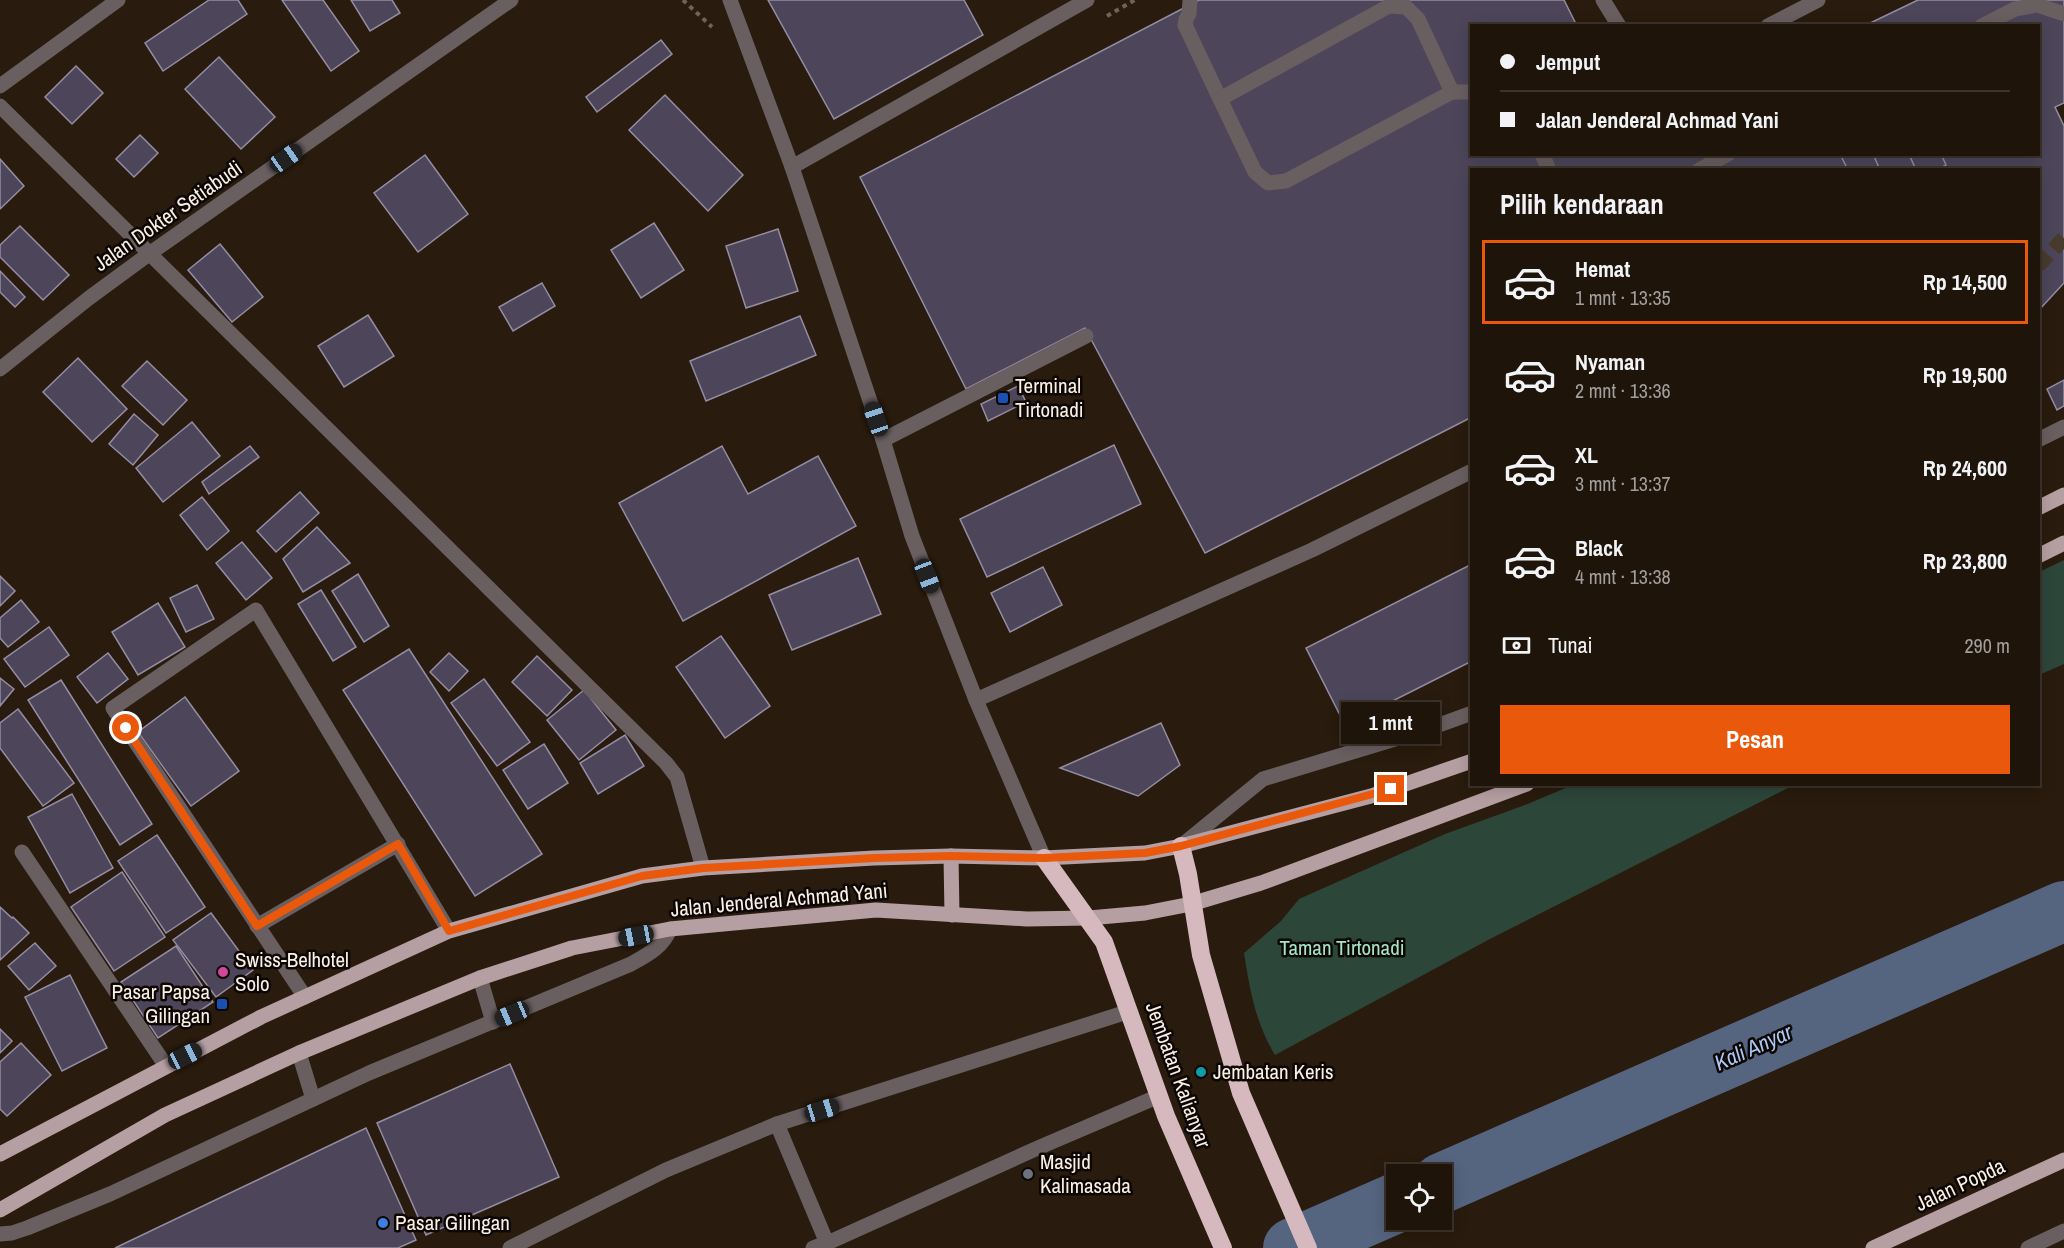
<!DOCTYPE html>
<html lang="id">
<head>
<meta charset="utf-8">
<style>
  body { margin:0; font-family:"Archivo Narrow",sans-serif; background:#271d13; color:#f1f3f6; height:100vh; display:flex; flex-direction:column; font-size:22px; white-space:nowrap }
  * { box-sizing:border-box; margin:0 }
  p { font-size:20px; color:#a19e9c }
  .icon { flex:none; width:33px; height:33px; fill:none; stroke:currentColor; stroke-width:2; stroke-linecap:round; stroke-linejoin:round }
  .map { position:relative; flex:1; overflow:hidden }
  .sheet { position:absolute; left:1470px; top:168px; width:570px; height:618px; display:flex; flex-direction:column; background:#1f140a; border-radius:0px; box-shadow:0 3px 15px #0003,0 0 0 2px #3c332b }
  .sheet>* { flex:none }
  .banner { position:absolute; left:1470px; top:24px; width:570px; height:132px; border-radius:0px; box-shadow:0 3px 15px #0003,0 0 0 2px #3c332b; display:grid; align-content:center; height:132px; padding:0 30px; background:#1f140a }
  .fabs { position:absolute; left:1386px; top:1164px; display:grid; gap:12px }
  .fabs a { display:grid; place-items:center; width:66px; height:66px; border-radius:0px; background:#1f140a; box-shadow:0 3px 15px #0003,0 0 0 2px #3c332b; font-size:30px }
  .end { position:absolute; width:27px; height:27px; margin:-14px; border:8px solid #ea580c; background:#fff; box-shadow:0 0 0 3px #fff }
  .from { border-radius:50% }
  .bubble { position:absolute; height:42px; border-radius:0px; background:#1f140a; box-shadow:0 3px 15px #0003,0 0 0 2px #3c332b; font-size:20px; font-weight:800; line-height:42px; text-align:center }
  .car { position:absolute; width:18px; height:36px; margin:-18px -9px; border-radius:8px; box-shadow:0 0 4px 2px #0007; background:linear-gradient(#222 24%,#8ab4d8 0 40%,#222 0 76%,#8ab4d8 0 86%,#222 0) }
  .banner b { display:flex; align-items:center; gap:21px; height:57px; font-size:22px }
  .banner b+b { border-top:2px solid #3c332b }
  .banner i { width:15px; height:15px; background:#f1f3f6 }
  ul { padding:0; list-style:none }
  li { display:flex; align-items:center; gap:18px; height:84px; margin:0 12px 9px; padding:0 18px; border:3px solid transparent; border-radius:0px }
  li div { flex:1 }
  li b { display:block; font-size:22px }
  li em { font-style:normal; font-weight:800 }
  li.selected { border-color:#ea580c }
  li>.icon { width:54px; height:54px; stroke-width:1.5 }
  h2 { padding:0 30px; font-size:27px; line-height:72px }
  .pay { display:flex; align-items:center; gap:15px; height:66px; padding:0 30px; font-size:22px }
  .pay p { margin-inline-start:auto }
  .cta { display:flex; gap:12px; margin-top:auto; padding:12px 30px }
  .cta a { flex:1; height:69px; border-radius:0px; background:#ea580c; color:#fff; font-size:24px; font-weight:800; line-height:69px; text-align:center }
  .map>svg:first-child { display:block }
</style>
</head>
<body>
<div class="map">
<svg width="2064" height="1248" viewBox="0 0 2064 1248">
  <rect width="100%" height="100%" fill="#291b0d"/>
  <!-- green -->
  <g fill="#2d463a">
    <polygon points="2064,560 2064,664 2039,675 2039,572"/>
    <path d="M1573 785H1794L1488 940 1275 1055C1255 1022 1250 990 1244 953L1281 921 1299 899 1445 834 1525 805Z"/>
  </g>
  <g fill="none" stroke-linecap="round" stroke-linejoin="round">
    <!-- river -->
    <g stroke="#55647f" stroke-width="60">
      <polyline points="1442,1183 2064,911"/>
      <polyline points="1293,1248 1396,1203"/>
    </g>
  </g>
  <!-- building -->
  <g fill="#4d465a" stroke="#948da3" stroke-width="1.5">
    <polygon points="209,0 238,0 247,14 163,71 145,43"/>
    <polygon points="282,0 323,0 359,51 331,71"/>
    <polygon points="351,0 392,0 400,13 370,31"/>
    <polygon points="768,0 964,0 983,35 834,119"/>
    <polygon points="1199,0 1564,0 1577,26 1472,26 1472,154 2038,154 2038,26 1864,26 1918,0 2064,0 2064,103 2055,107 2064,126 2064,283 2038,311 2038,170 1472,170 1472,417 1205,553 1085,328 966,389 860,177"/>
    <polygon points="661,40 672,54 597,112 586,97"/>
    <polygon points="219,57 275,117 241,149 185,89"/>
    <polygon points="76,66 103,93 72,124 45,97"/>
    <polygon points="665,95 743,175 708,211 629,130"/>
    <polygon points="140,135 158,153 134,177 116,159"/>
    <polygon points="1840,154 1873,154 1880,170 1848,170"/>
    <polygon points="1909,154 1941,154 1946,165 1937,170 1916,170"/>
    <polygon points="425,155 468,214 418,252 374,193"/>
    <polygon points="0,159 24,186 0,209"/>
    <polygon points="654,223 684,270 641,298 611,250"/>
    <polygon points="20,226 69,275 43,300 0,257 0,245"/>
    <polygon points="778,229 798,291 746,308 726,246"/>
    <polygon points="220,244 263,297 232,322 188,270"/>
    <polygon points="0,271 25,297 15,307 0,292"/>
    <polygon points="542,283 555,306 513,331 499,307"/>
    <polygon points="368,315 394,356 344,387 318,346"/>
    <polygon points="800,316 816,355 706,401 690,361"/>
    <polygon points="78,358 127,409 92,442 43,392"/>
    <polygon points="147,361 187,400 163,425 122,386"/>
    <polygon points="2064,380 2064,406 2057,410 2047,389"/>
    <polygon points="1018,386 1026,402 988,421 981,404"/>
    <polygon points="134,414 158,435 133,465 109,444"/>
    <polygon points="192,422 220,456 163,502 136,468"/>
    <polygon points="1114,445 1141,504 987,577 960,519"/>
    <polygon points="250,446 259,457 209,494 202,482"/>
    <polygon points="722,446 748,494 818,456 856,526 683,621 619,503"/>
    <polygon points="300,492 319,513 276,552 257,531"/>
    <polygon points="202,497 229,531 207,550 180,515"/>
    <polygon points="317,527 350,563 303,592 283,559"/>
    <polygon points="242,542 272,578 246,600 216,563"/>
    <polygon points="858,558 881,614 792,650 769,595"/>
    <polygon points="1472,564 1472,661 1345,725 1306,648"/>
    <polygon points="1043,567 1062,605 1010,632 991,593"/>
    <polygon points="358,574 389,626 364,642 332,591"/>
    <polygon points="0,576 15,591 0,606"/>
    <polygon points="197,585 214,619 186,632 170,598"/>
    <polygon points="321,590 356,647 333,661 298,604"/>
    <polygon points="21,600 39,622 8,647 0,638 0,618"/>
    <polygon points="158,603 185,647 138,675 112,632"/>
    <polygon points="49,627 69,655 25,687 4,659"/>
    <polygon points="721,636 770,706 725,738 676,667"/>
    <polygon points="409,649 542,854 475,896 343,690"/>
    <polygon points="108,653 128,679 97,703 77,677"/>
    <polygon points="449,653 468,671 449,691 430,672"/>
    <polygon points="537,656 572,690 547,716 512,682"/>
    <polygon points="0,678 14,689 0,706"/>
    <polygon points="484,679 530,742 497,766 451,703"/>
    <polygon points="61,680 152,824 120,845 28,700"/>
    <polygon points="584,690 616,730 579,760 547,720"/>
    <polygon points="185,697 239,771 191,806 138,732"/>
    <polygon points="18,709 74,783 43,806 0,748 0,723"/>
    <polygon points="1161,723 1180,765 1138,796 1060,768"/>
    <polygon points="625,735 644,766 598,794 580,763"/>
    <polygon points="544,744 568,783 528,809 503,770"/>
    <polygon points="72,794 113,868 70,893 28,817"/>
    <polygon points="157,835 205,907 166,933 118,861"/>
    <polygon points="122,872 165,937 114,971 71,907"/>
    <polygon points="0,907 12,918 13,917 29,933 0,960"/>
    <polygon points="211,913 253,970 216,997 173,940"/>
    <polygon points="35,943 56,966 29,990 8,966"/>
    <polygon points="176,946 213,1002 158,1038 121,982"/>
    <polygon points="70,975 107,1048 62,1071 25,997"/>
    <polygon points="0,1029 12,1041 0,1053"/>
    <polygon points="21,1043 51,1075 7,1116 0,1109 0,1062"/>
    <polygon points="510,1064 559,1177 426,1235 377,1123"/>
    <polygon points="366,1128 416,1240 398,1248 115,1248"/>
  </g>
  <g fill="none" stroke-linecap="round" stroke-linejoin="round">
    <!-- minor-tunnel -->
    <polyline stroke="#483b2e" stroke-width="15" stroke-dasharray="15 8" stroke-linecap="butt" points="2038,266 2064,238"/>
    <!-- path -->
    <g stroke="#706457" stroke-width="4" stroke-dasharray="4.5 4.5" stroke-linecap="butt">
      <polyline points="683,0 712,27"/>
      <polyline points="1107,16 1135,0"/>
    </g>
    <!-- minor -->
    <g stroke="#695e60" stroke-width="15">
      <polyline points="730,0 792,167 883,440 912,536 976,700 1044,858"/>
      <polyline points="1190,0 1189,14 1186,19 1185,25 1220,99"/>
      <polyline points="1603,0 1619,26"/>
      <polygon points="1389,6 1406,7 1418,19 1452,92 1286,181 1268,183 1255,172 1220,99"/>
      <polyline points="1768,26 1818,0"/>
      <polyline points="1982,26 2015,9 2037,5 2064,14"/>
      <polyline points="0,86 118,0"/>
      <polyline points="1452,92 1472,92"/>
      <polyline points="0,106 666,763 677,777 703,868"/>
      <polyline points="1542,154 1549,170"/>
      <polyline points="792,167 1087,0"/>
      <polyline points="1699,170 1728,154"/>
      <polyline points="0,369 89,298 149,254 511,0"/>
      <polyline points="883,440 1086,336"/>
      <polyline points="2038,440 2064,427"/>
      <polyline points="976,700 1312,550 1472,471"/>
      <polyline points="1181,846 1263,779 1428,729 1472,713"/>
      <polyline points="22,852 166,1066"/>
      <polyline points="257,926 398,844"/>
      <polyline points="480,978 493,1022"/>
      <polyline points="305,997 113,708 256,610 449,931"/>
      <polyline points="299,1053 313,1099"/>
      <polyline points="777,1124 827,1243"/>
      <path d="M0 1234 12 1233 27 1228 110 1194 369 1073 631 964C647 955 663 947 670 929"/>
      <polyline points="510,1248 666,1170 777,1124 1130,1011"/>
      <polyline points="813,1248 834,1240 1040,1147 1159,1096"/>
      <polyline points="2028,1248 2064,1231"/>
    </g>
    <!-- major -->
    <g stroke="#b69fa3" stroke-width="15">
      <polyline points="2038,508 2064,495"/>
      <polyline points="2038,556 2064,543"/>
      <polyline points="951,856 952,915"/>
      <polyline points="0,1154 261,1017 449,931 642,876 703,868 874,858 951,856 1044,858 1145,853 1181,846 1371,796 1472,761"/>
      <polyline points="0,1210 165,1115 299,1053 480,978 572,948 670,929 876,910 1027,919 1089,918 1145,913 1191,904 1261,883 1527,784"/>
      <polyline points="1873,1248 2064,1160"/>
    </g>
    <!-- highway -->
    <g stroke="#d5b9be" stroke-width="18">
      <polyline points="1181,846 1188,874 1201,955 1241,1093 1308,1248"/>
      <polyline points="1044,858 1104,942 1166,1116 1223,1248"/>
    </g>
  </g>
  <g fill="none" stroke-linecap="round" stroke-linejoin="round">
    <!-- route -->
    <polyline stroke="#ea580c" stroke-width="8" points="126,728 257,926 398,844 449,931 642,876 703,868 874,858 951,856 1044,858 1145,853 1181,846 1391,789"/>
  </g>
  <!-- markers -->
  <g fill="#1a4fb4" stroke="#0d0703" stroke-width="2">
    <rect x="997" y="392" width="12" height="12" rx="3"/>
    <rect x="216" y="998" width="12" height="12" rx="3"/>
  </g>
  <circle fill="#d1479c" stroke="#0d0703" stroke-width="2" cx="223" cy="972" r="6"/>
  <circle fill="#0f9aa8" stroke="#0d0703" stroke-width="2" cx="1201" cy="1072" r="6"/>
  <circle fill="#6b7280" stroke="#0d0703" stroke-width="2" cx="1028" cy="1174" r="6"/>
  <circle fill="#3f7fe0" stroke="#0d0703" stroke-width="2" cx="383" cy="1223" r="6"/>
  <g text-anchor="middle" stroke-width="5" stroke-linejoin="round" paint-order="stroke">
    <!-- street labels -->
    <g font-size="21" fill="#faf0e6" stroke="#0d0703">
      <text transform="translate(168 216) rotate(-35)" y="7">Jalan Dokter Setiabudi</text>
      <text transform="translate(779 900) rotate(-5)" y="7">Jalan Jenderal Achmad Yani</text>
      <text transform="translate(1178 1075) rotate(70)" y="7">Jembatan Kalianyar</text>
      <text transform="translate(1960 1185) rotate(-25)" y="7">Jalan Popda</text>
    </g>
    <!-- poi labels -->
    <g font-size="21" fill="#faf0e6" stroke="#0d0703" text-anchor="start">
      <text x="1015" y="393">Terminal<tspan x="1015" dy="24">Tirtonadi</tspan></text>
      <text x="235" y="967">Swiss-Belhotel<tspan x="235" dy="24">Solo</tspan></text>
      <text x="210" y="999" text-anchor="end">Pasar Papsa<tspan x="210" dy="24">Gilingan</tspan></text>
      <text x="1213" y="1079">Jembatan Keris</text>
      <text x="1040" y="1169">Masjid<tspan x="1040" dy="24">Kalimasada</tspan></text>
      <text x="395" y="1230">Pasar Gilingan</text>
    </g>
    <!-- park labels -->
    <g font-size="21" fill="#a6e4c6" stroke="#0d0703">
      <text x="1342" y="955">Taman Tirtonadi</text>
    </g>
    <!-- water labels -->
    <g font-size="22" font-style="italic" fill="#abc7f8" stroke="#0d0703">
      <text transform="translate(1753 1047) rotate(-24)" y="8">Kali Anyar</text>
    </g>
  </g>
</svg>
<div class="fabs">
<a><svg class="icon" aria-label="locate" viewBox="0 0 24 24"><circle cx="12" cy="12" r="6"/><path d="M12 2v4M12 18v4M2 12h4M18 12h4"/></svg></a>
</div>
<i class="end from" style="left:126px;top:728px"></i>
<i class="end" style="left:1391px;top:789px"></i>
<div class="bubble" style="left:1341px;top:702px;width:99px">1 mnt</div>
<i class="car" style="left:286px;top:158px;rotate:55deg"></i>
<i class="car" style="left:876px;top:419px;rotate:341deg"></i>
<i class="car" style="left:927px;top:576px;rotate:159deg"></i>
<i class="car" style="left:636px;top:936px;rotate:259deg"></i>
<i class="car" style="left:512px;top:1014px;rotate:247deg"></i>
<i class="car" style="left:185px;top:1056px;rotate:63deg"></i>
<i class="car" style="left:822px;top:1110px;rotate:73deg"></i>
<div class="banner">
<b><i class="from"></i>Jemput</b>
<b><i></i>Jalan Jenderal Achmad Yani</b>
</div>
<section class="sheet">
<h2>Pilih kendaraan</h2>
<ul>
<li class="selected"><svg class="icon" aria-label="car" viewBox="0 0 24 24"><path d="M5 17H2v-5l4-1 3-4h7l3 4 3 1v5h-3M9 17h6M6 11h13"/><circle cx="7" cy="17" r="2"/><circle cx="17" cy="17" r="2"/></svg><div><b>Hemat</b><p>1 mnt · 13:35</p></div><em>Rp 14,500</em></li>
<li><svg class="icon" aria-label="car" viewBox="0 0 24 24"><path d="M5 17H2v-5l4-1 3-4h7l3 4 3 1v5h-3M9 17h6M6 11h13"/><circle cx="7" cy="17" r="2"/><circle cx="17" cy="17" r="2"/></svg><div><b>Nyaman</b><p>2 mnt · 13:36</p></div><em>Rp 19,500</em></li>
<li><svg class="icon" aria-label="car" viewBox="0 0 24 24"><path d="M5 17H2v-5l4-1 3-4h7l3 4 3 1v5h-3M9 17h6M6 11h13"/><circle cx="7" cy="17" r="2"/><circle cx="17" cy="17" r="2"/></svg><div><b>XL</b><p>3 mnt · 13:37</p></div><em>Rp 24,600</em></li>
<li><svg class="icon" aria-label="car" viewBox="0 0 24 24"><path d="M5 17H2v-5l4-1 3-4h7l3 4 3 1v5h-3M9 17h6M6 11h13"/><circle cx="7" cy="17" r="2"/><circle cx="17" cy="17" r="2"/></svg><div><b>Black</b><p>4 mnt · 13:38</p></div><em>Rp 23,800</em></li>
</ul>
<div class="pay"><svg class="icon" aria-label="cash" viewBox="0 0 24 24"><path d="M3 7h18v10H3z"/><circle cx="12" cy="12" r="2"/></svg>Tunai<p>290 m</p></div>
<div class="cta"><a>Pesan</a></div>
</section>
</div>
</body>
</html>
